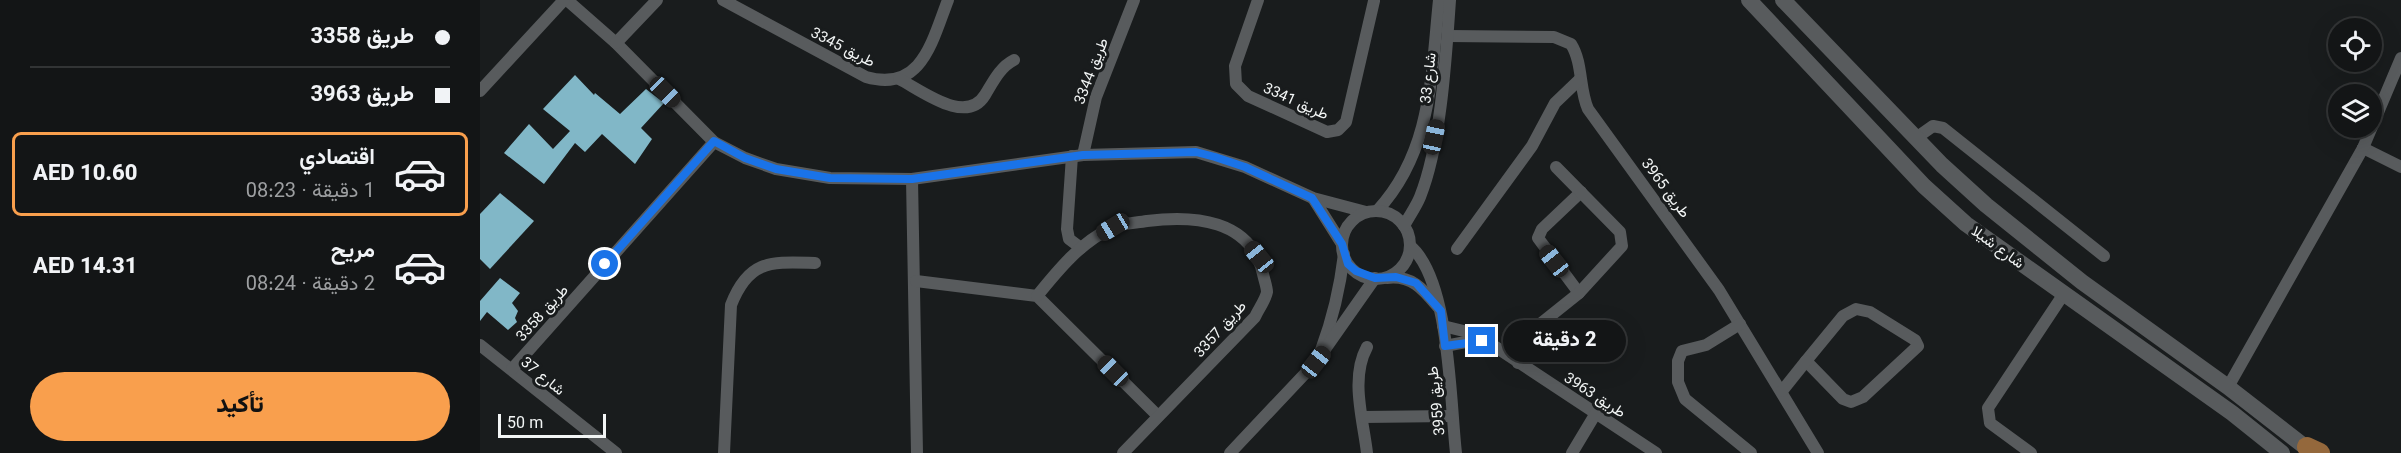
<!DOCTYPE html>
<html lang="ar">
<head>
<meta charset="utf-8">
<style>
  body { margin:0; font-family:Georgia,Vazirmatn,serif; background:#1c1e1f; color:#f1f3f6; direction:rtl; height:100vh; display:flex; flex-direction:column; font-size:22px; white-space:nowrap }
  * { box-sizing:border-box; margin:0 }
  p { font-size:20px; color:#9d9fa1 }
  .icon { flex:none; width:33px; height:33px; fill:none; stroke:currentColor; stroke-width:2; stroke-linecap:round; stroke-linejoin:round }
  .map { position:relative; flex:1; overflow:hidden; direction:ltr }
  .side { display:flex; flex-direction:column; background:#131516; width:480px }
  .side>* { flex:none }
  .guide { display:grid; align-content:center; height:132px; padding:0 30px; background:#131516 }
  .fabs { position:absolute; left:1848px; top:18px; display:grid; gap:12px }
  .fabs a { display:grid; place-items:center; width:54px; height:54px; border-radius:50%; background:#131516; box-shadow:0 6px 24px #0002,0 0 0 2px #323435; font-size:30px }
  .scale { position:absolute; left:18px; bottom:15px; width:108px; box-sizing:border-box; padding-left:6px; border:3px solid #f2f5f5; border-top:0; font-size:16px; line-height:21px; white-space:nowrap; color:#f2f5f5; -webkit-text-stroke:4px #191c1d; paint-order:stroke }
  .end { position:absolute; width:27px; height:27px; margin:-14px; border:8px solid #1a73e8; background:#fff; box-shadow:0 0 0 3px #fff }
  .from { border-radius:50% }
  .bubble { position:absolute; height:42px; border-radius:21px; background:#131516; box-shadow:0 6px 24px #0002,0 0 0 2px #323435; font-size:20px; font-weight:800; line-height:42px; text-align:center; direction:rtl }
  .car { position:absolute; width:18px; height:36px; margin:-18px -9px; border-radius:8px; box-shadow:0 0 4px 2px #0007; background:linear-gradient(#222 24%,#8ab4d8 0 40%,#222 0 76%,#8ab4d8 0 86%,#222 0) }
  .guide b { display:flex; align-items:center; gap:21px; height:57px; font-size:22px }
  .guide b+b { border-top:2px solid #323435 }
  .guide i { width:15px; height:15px; background:#f1f3f6 }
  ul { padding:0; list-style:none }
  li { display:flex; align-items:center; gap:18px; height:84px; margin:0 12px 9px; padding:0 18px; border:3px solid transparent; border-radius:9px }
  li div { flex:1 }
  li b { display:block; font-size:22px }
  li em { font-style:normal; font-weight:800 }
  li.on { border-color:#f99f4d }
  li>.icon { width:54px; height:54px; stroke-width:1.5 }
  .primary-button { display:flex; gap:12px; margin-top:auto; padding:12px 30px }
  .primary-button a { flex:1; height:69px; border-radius:36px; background:#f99f4d; color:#111; font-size:24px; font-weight:800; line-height:69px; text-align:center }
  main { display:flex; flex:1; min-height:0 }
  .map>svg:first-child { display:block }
</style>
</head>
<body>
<main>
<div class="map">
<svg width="1921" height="453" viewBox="0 0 1921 453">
  <rect width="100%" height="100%" fill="#191c1d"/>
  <!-- building -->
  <g fill="#81b7c7">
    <polygon points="95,75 114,95 115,93 140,114 166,89 184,103 161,128 172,139 155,164 122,134 105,152 95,143 64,184 24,153 49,124 73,149 90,131 63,109"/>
    <polygon points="20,193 54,221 10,269 0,259 0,214"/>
    <polygon points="20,278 40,293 32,303 38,311 35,318 37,322 28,330 7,312 0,321 0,301"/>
  </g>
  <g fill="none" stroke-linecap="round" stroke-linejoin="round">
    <!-- minor -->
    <g stroke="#585b5d" stroke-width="12">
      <polyline points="87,0 136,43 234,142 265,158 296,169 350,178 432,179 603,155 716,152 765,167 833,198 886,212"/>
      <path d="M243 0 386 77C442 93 452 41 468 0"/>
      <polyline points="778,0 755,66 756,84 768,96 847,132 858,130 866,122 894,1"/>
      <path d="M968 36 1074 37 1091 44C1103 63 1099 89 1108 109L1239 290 1338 453"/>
      <polyline points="136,43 177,0"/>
      <path d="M419 79C441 90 486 126 505 95 513 82 520 67 534 60"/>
      <polyline points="0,91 84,0"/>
      <polyline points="1436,138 1453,126 1463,128 1624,256"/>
      <polyline points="1883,148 1921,167"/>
      <polyline points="603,155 616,97 654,0"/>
      <polyline points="592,156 587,229 589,239 601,248"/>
      <polyline points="432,179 437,453"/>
      <polyline points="833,198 862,244"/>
      <path d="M897 211C952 152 951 76 959 0"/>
      <circle cx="896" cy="245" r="34"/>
      <path d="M924 226C929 216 936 207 940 197 961 145 966 57 970 0"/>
      <path d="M930 246C970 279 970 401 976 453"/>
      <polyline points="977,249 1052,146 1075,103 1099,80"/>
      <path d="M907 278C932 275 943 289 958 307"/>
      <polyline points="436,281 557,296 678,416"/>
      <polyline points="1099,293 1058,238 1062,229 1101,192"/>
      <path d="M557 296C578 270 600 243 631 228 641 223 656 223 667 221 713 215 771 219 783 274 784 279 787 287 787 292 786 299 778 310 775 317L643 453"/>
      <polygon points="1376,309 1390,312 1435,340 1438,346 1383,397 1371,402 1363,399 1326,361 1363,316"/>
      <polyline points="1260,324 1226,345 1202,351 1198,361 1198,382 1205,399 1271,453"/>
      <polyline points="963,326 996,334 1176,453"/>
      <polyline points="0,345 136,453"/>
      <polyline points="965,346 991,341 1007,342"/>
      <path d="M887 347C870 378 883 419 887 453"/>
      <path d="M841 350C853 318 860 288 864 254"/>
      <polyline points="1038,363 1059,325 1099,293 1142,246 1140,232 1076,167"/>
      <polyline points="32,369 234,142"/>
      <polyline points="1748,387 1883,148 1921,58"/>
      <polyline points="1302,391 1326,361"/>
      <polyline points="883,417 972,416"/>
      <path d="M244 453 251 305C269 259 291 262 335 263"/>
      <polyline points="750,453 836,362 895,278"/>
      <polyline points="1092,453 1116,413"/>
      <polyline points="1551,453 1510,423 1508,408 1583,295"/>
    </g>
    <!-- secondary -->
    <g stroke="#585b5d" stroke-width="16">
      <polyline points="1269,0 1444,186 1486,224 1752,413 1802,453"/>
      <polyline points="1303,0 1462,165 1506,205 1602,282 1748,387 1833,453"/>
    </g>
    <!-- primary -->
    <polyline stroke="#94683c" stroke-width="20" points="1827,447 1840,453"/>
  </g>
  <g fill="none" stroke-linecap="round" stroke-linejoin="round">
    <!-- route -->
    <polyline stroke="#1a73e8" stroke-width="8" points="125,264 234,141 265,158 296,169 350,178 432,179 603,155 716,152 735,157 765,167 832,198 862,244 868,264 876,271 895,278 916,277 936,283 961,311 965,346 1002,341"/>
  </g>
  <g text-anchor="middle" stroke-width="6" stroke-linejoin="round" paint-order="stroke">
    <!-- street labels -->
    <g font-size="15" fill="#f2f5f5" stroke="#191c1d">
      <text transform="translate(363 47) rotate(27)" y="5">طريق 3345</text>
      <text transform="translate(611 71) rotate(-69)" y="5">طريق 3344</text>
      <text transform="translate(948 78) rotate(-84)" y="5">شارع 33</text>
      <text transform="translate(816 101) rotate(24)" y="5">طريق 3341</text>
      <text transform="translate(1186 188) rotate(53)" y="5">طريق 3965</text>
      <text transform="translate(1518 247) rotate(36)" y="5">شارع شيلا</text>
      <text transform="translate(62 313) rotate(-48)" y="5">طريق 3358</text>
      <text transform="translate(740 329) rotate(-48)" y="5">طريق 3357</text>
      <text transform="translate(63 376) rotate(39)" y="5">شارع 37</text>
      <text transform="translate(1115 395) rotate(33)" y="5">طريق 3963</text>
      <text transform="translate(956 401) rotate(-96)" y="5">طريق 3959</text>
    </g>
  </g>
</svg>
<div class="fabs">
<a><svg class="icon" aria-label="locate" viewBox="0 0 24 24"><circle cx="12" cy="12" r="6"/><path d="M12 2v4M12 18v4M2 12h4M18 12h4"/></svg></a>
<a><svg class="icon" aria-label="layers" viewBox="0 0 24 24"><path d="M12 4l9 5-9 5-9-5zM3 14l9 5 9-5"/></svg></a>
</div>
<div class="scale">50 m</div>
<i class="end from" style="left:125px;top:264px"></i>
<i class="end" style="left:1002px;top:341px"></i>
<div class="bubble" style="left:1023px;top:320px;width:123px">2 دقيقة</div>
<i class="car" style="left:185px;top:92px;rotate:135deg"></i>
<i class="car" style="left:954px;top:137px;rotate:12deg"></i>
<i class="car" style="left:633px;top:227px;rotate:239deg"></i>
<i class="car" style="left:779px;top:257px;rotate:321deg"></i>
<i class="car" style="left:1074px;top:261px;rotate:322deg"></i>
<i class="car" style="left:836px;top:362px;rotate:38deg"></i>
<i class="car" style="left:633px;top:371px;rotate:315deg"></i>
</div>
<section class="side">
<div class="guide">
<b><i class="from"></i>طريق 3358</b>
<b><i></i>طريق 3963</b>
</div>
<ul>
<li class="on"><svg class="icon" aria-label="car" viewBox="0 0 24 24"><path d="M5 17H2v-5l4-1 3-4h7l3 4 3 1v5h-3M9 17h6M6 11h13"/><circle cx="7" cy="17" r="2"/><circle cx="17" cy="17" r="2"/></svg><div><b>اقتصادي</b><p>1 دقيقة · 08:23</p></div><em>AED 10.60</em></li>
<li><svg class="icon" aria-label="car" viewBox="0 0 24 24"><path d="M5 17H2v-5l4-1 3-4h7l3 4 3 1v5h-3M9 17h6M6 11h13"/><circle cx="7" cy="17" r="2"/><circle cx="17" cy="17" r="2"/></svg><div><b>مريح</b><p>2 دقيقة · 08:24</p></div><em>AED 14.31</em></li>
</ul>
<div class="primary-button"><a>تأكيد</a></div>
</section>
</main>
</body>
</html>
